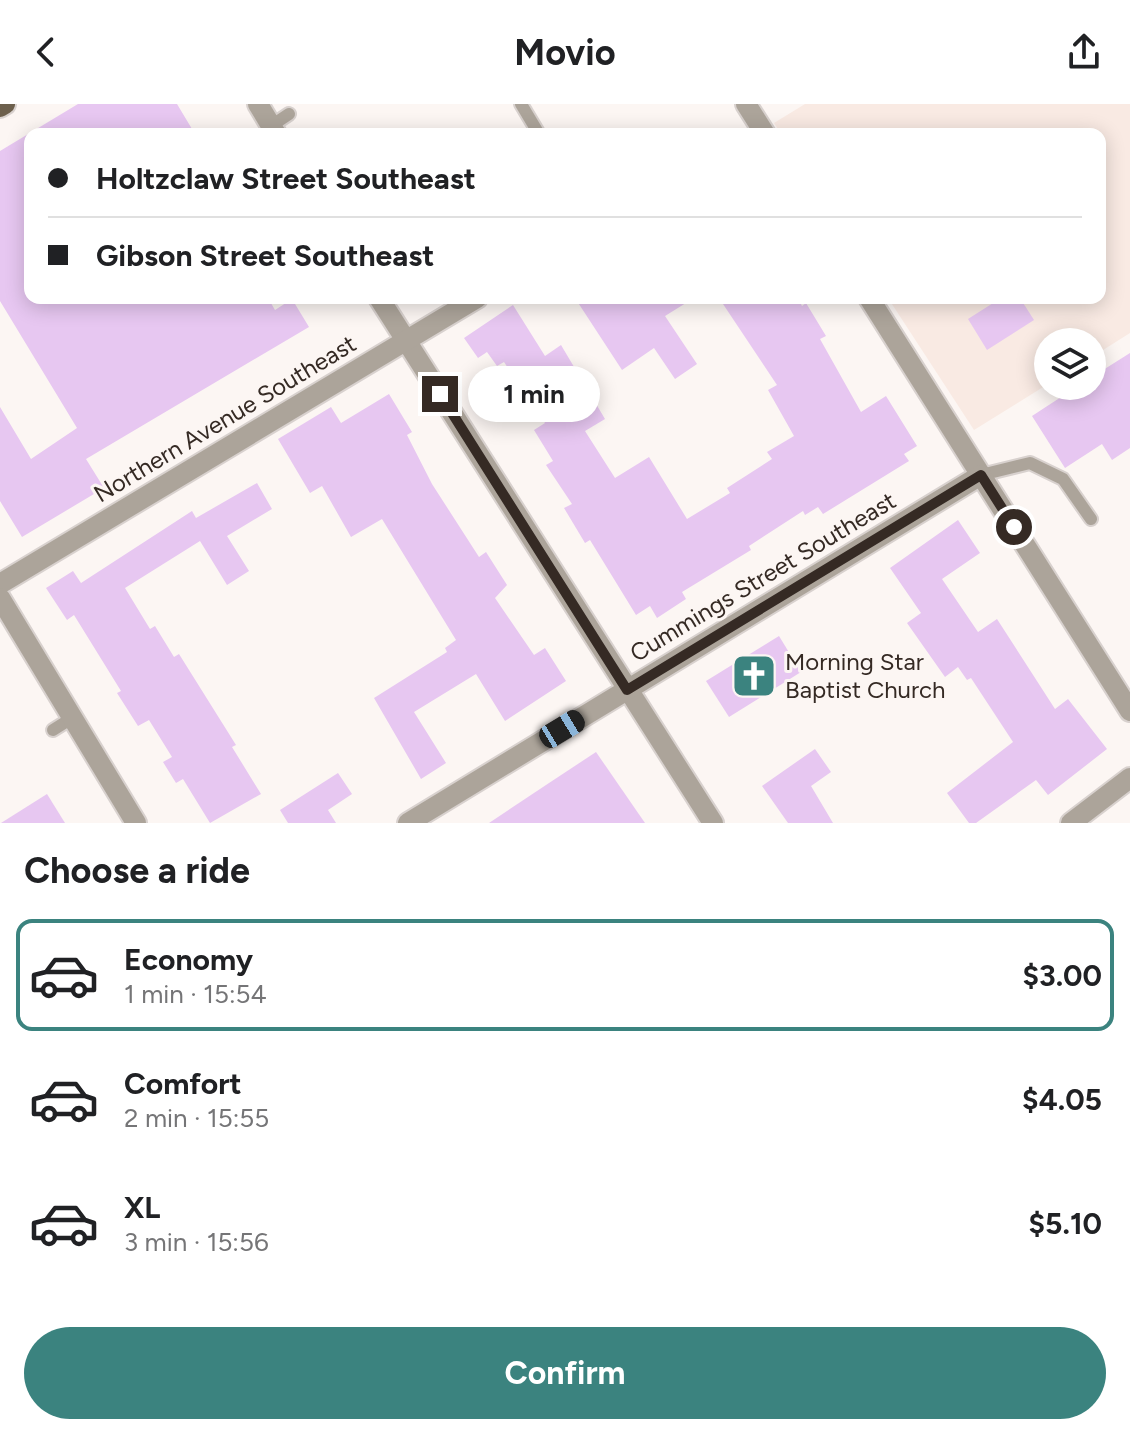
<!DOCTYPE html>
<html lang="en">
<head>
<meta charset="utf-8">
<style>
  body { margin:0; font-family:Figtree,sans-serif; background:#f2f2f2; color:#202124; height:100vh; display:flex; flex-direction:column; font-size:30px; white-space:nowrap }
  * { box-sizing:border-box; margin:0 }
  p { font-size:26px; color:#757577 }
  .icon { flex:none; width:44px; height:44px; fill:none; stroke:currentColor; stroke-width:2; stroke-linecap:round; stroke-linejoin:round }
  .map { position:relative; height:719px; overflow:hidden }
  .side { display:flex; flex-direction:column; background:#fff; flex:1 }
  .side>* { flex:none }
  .top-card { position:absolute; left:24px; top:24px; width:1082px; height:176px; border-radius:16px; box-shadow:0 4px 20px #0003; display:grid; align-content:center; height:176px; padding:0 24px; background:#fff }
  .controls { position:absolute; left:1034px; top:224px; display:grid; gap:16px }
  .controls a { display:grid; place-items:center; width:72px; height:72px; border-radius:50%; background:#fff; box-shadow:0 4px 20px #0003; font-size:40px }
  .end { position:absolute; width:36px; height:36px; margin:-18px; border:10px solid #352a24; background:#fff; box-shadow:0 0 0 4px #fff }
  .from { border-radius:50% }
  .bubble { position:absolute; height:56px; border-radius:28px; background:#fff; box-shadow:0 4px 20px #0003; font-size:26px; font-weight:700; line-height:56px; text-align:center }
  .car { position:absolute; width:24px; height:48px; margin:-24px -12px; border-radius:10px; box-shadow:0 0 6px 2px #0007; background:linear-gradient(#222 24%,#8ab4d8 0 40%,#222 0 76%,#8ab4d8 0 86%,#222 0) }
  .top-card b { display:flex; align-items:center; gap:28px; height:76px; font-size:30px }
  .top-card b+b { border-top:2px solid #e0e0e0 }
  .top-card i { width:20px; height:20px; background:#202124 }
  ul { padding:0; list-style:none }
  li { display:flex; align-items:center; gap:24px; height:112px; margin:0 16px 12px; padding:0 8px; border:4px solid transparent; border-radius:16px }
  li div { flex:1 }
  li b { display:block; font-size:30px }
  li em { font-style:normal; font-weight:700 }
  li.active { border-color:#3b837f }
  li>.icon { width:72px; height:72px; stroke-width:1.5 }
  h2 { padding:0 24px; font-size:36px; line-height:96px }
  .primary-button { display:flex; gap:16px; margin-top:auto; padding:16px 24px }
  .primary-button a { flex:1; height:92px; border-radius:48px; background:#3b837f; color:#fff; font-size:32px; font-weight:700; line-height:92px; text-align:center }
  header { display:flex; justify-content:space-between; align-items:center; height:104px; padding:0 24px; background:#fff; font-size:36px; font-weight:700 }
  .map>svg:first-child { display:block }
</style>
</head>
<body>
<header><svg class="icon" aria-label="back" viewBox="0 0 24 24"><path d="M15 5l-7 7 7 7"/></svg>Movio<svg class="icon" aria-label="share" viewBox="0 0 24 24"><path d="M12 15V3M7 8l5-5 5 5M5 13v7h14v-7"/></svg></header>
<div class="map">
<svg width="1130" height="719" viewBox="0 0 1130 719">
  <rect width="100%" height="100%" fill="#fcf6f3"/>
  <!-- built -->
  <polygon fill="#f9eae3" points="805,0 1130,0 1130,229 1092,253 1092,238 1048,238 1048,280 974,326 888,194 1100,194 1100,30 781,30 774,19"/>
  <!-- building -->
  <g fill="#e7c7f1">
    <polygon points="78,0 177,0 195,30 30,30 30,194 268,194 275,206 292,195 309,223 86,355 104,384 22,433 0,397 0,303 31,355 77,324 0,197 0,47"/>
    <polygon points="575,194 694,194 665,212 697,260 675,275 654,244 622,266"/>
    <polygon points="719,194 798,194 802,202 806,199 826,232 820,235 861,308 886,292 917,342 904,350 909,357 823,410 818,403 805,411 803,407 749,442 751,446 682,488 686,495 657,514 650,502 636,511 590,436 585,439 564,404 572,400 546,361 553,357 534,326 545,319 504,258 497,262 487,248 478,254 464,234 513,201 545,252 561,241 605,315 585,327 615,374 649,353 687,415 730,389 727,384 772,355 767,348 794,332 768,286 777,281"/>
    <polygon points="1001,194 1020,194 1034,216 987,246 968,215"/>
    <polygon points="1130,249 1130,344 1112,356 1102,340 1065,364 1032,312 1078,282 1092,282 1092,273"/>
    <polygon points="389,290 412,328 407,331 432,380 479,453 486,448 507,481 495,494 534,551 545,544 566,577 505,617 476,570 414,608 446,659 421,675 374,594 447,548 445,544 456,536 382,415 351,433 322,382 310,389 278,335 331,303 341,319"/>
    <polygon points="257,379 272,405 227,432 249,467 227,481 200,437 125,484 150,525 155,522 174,553 179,550 236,641 232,643 261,690 210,719 183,675 176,679 163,658 172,653 149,616 138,622 117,589 121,587 74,511 67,516 46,484 73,467 81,479 192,407 196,414"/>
    <polygon points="958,416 980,449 942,475 978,528 997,515 1055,605 1068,595 1107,645 1048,691 1036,676 976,719 969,719 947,689 1013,638 971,574 967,576 958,563 945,573 907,519 921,509 890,464"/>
    <polygon points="779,532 801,568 729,613 706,577"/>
    <polygon points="815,645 831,668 811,682 833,719 788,719 762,682"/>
    <polygon points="596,648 645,719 489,719 546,681"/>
    <polygon points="338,669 352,690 328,706 336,719 288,719 280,706"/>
    <polygon points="47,690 65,719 1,719"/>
  </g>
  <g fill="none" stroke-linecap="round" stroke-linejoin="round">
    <!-- service casing -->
    <g stroke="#d8d1ce" stroke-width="16">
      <g id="service">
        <polyline points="521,0 539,30"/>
        <polyline points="271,22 289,10"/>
        <polyline points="981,371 1030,359 1063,375 1091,415"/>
        <polyline points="53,626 72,614"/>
      </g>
    </g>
    <!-- minor casing -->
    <g stroke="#d8d1ce" stroke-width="24">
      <g id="minor">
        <polyline points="258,0 276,30"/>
        <polyline points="746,0 765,30"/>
        <polyline points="379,194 713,719"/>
        <polyline points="869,194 1130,607"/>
        <polyline points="0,480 477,194"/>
        <polyline points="0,494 136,719"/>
        <polyline points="408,719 981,371"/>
        <polyline points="1071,719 1130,674"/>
      </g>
    </g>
    <!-- primary casing -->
    <g stroke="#d8d1ce" stroke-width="24">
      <polyline id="primary" points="0,3 5,0"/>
    </g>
    <!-- service -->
    <use href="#service" stroke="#aca49a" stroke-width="12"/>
    <!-- minor -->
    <use href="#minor" stroke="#aca49a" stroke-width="20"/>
    <!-- primary -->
    <use href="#primary" stroke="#6d604d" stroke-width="20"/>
  </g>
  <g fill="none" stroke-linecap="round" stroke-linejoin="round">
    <!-- route -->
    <polyline stroke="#352a24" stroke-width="10" points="440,290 627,586 981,371 1014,423"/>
  </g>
  <!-- icons -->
  <defs>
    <g id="church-square" transform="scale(2.3)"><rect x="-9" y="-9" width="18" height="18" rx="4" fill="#3b837f" stroke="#fcf6f3"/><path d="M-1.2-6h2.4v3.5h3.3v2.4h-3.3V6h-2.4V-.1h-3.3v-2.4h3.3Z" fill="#fff"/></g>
  </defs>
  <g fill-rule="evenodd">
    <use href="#church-square" x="754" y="572"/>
  </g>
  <g text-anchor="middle" stroke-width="6" stroke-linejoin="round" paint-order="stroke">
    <!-- street labels -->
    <g font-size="24" fill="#352a24" stroke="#fcf6f3">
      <text transform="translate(225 315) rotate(-31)" y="8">Northern Avenue Southeast</text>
      <text transform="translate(763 473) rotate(-31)" y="8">Cummings Street Southeast</text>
    </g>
    <!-- poi labels -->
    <g font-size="24" fill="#352a24" stroke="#fcf6f3" text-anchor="start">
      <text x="785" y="566">Morning Star<tspan x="785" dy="28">Baptist Church</tspan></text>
    </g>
  </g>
</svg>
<div class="controls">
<a><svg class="icon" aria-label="layers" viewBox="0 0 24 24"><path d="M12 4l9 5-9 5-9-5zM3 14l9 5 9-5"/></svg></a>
</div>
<i class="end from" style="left:1014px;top:423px"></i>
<i class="end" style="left:440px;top:290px"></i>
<div class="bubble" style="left:468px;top:262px;width:132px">1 min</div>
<i class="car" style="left:562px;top:625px;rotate:59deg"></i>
<div class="top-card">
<b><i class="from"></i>Holtzclaw Street Southeast</b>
<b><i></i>Gibson Street Southeast</b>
</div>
</div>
<section class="side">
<h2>Choose a ride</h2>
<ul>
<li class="active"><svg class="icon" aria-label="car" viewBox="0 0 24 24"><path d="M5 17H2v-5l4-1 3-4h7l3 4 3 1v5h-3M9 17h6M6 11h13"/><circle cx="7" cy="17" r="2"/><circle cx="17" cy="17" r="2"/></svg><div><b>Economy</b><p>1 min · 15:54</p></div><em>$3.00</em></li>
<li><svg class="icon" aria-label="car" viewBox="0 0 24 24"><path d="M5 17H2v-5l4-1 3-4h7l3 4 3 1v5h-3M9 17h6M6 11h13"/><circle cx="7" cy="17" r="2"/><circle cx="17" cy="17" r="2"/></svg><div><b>Comfort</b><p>2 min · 15:55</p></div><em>$4.05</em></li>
<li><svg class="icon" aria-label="car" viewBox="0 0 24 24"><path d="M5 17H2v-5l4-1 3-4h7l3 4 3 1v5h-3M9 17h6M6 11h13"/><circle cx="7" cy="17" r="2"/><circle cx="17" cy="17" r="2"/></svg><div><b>XL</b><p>3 min · 15:56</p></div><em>$5.10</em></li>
</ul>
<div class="primary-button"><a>Confirm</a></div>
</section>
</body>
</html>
